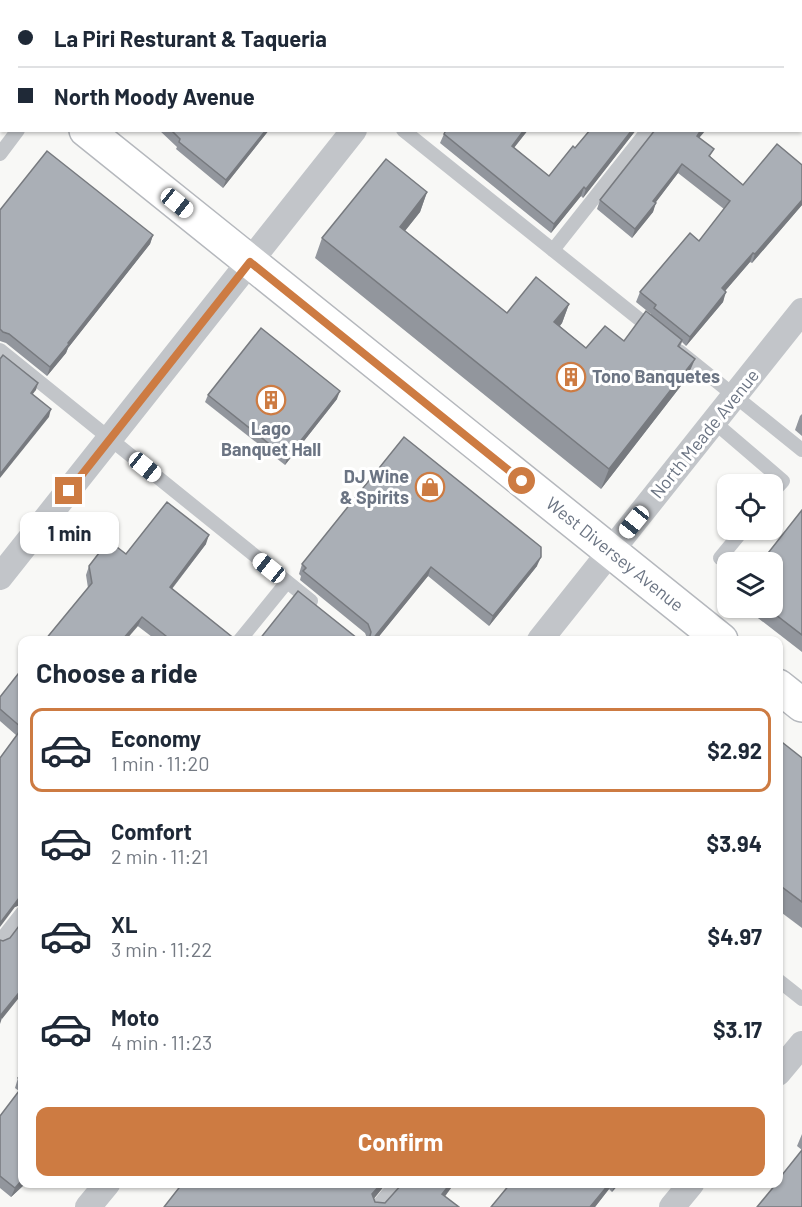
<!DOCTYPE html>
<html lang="en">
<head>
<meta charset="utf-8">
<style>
  body { margin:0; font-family:Barlow,sans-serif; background:#f6f6f7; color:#1f2937; height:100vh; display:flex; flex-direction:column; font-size:22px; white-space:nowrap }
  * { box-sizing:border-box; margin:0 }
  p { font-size:20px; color:#747a83 }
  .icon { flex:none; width:33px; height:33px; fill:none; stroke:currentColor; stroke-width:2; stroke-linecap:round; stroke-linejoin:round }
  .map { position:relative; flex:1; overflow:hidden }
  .drawer { position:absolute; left:18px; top:636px; width:765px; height:552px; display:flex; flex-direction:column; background:#fff; border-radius:12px; box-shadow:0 2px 4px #0004 }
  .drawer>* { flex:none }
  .hud { position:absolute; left:0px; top:0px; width:802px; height:132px; box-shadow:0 2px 4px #0004; display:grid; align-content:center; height:132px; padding:0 18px; background:#fff }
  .buttons { position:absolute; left:717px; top:474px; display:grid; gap:12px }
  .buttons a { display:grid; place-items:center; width:66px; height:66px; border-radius:12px; background:#fff; box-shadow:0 2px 4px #0004; font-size:30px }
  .end { position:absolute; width:27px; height:27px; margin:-14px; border:8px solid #cd7b42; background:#fff; box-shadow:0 0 0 3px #fff }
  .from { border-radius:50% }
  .bubble { position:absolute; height:42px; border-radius:12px; background:#fff; box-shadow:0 2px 4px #0004; font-size:20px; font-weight:700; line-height:42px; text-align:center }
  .car { position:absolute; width:18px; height:36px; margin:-18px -9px; border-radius:8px; box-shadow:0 0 4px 2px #0007; background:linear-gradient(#fff 24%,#345 0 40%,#fff 0 76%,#345 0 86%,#fff 0) }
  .hud b { display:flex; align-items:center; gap:21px; height:57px; font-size:22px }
  .hud b+b { border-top:2px solid #e0e1e3 }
  .hud i { width:15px; height:15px; background:#1f2937 }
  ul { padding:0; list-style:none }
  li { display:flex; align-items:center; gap:18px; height:84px; margin:0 12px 9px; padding:0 6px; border:3px solid transparent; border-radius:12px }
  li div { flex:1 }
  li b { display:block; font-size:22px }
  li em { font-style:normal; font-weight:700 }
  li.selected { border-color:#cd7b42 }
  li>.icon { width:54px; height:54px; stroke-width:1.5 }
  h2 { padding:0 18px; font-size:27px; line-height:72px }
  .primary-button { display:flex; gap:12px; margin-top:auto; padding:12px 18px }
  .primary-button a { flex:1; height:69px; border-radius:12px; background:#cd7b42; color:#fff; font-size:24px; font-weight:700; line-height:69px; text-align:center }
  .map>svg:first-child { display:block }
</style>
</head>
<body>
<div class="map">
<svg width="802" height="1207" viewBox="0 0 802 1207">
  <rect width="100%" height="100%" fill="#f8f8f6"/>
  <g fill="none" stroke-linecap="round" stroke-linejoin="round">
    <!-- secondary casing -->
    <g stroke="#b5b8bd" stroke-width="36">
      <g id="secondary">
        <polyline points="0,61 2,62"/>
        <path id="s1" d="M86 130 721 640"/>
        <polyline points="778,686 802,705"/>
      </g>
    </g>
    <!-- lane -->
    <g stroke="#c2c5c9" stroke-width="14">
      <polyline points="170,2 171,0"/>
      <polyline points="403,130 654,331"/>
      <polyline points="0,154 18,130"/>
      <polyline points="553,250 648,130"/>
      <polyline points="0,350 311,601"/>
      <polyline points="679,351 802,450"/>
      <polyline points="714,422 783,481 772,493"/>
      <polyline points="720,558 743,530"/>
      <polyline points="240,640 287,582"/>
      <polyline points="0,941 22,913"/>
      <polyline points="778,980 802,999"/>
      <polyline points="377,1207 396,1184"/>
    </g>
    <!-- street -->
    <g stroke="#c2c5c9" stroke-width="26">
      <polyline points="458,2 459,0"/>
      <polyline points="0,577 354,130"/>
      <polyline points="540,640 802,311"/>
      <polyline points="778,1073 802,1044"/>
      <polyline points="88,1207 107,1184"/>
      <polyline points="672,1207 691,1184"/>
    </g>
    <!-- secondary -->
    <use href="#secondary" stroke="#fff" stroke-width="33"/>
  </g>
  <!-- wall -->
  <g fill="#92969d">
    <polygon points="125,0 166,0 169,2 127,2"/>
    <polygon points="802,0 802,115 801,115 801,2"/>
    <polygon points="159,130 269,130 223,188 176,149 177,147"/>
    <polygon points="446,130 528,130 514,148 549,176 575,148 590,130 636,130 583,198 581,196 551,233 440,143 444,134"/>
    <polygon points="699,138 711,157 743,185 802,165 802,205 752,263 750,262 725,291 723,302 686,346 682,342 680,347 687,378 601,489 315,258 322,238 427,192 420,212 405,231 507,313 569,304 562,323 560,326 586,348 624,341 651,314 636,302 640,292 699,241 724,209 678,173 655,203 653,212 632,238 597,209 600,200"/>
    <polygon points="0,210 153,235 150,244 68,348 66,353 47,376 6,343 0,341"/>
    <polygon points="208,395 337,399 285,465 205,402"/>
    <polygon points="802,414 802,436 795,430 800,416"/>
    <polygon points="802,510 802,652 745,608 772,608"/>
    <polygon points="206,544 172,589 236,640 156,640 88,588 86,575 89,566 126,554"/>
    <polygon points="302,564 537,566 489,626 428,576 376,640 259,640 357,638 365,639 367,638 365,633 300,580 301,576 299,574"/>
    <polygon points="22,669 22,904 15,907 16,735 0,721 0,697"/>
    <polygon points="778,739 802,758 802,928 778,910"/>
    <polygon points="22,1073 22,1184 25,1184 11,1197 0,1188 0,1116 19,1091 15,1088 18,1078"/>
    <polygon points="802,1134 802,1207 802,1150 797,1146"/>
    <polygon points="503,1184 619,1184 612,1192 609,1189 595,1207 491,1207 508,1187"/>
  </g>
  <!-- shaded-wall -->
  <g fill="#777a7f">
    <polygon points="266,130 269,130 223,188 226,180"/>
    <polygon points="524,130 528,130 508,155 512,146"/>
    <polygon points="632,130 636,130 583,198 586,189"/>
    <polygon points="701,130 706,130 693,145 697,136"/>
    <polygon points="682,164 678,173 650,210 653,201"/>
    <polygon points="584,187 581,196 551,233 554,224"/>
    <polygon points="427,192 420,212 392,247 400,227"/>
    <polygon points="802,200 802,205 752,263 755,254"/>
    <polygon points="656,203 653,212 632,238 635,229"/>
    <polygon points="153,235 150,244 68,348 66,353 47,376 50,367 68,343"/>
    <polygon points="753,253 750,262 719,298 722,288"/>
    <polygon points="726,292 723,302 686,346 690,337"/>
    <polygon points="569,304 562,323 547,341 554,322"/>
    <polygon points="695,359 687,378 601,489 609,469"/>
    <polygon points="38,383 36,390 28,400 31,393"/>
    <polygon points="340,391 337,399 285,465 287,458"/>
    <polygon points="51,409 49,417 0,478 0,474"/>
    <polygon points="209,535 206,544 166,596 170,587"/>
    <polygon points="541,557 537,566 489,626 493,616"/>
    <polygon points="431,567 428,576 376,640 372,640"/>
    <polygon points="142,617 138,626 126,640 122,640"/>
    <polygon points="22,896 22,904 15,907 0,927 0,923 19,898"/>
    <polygon points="22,989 22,994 2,1019 2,1018 0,1024 0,1016"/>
    <polygon points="22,1180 22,1184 25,1184 11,1197 15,1188"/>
    <polygon points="381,1184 386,1184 368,1206 372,1194"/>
    <polygon points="450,1184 454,1184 438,1206 442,1194"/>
    <polygon points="609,1184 611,1184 609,1189 595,1207 590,1207"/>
    <polygon points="615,1184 619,1184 612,1192"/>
  </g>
  <!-- building -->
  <g fill="#aaafb6" stroke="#777a7f" stroke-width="1.5">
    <polygon points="137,0 166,0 169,2 139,2"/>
    <polygon points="179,0 378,0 377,2 178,2"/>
    <polygon points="544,0 751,0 754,2 546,2"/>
    <polygon points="760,0 802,0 802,103 801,103 801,2 755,2"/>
    <polygon points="171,130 266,130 226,180 179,142 180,139"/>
    <polygon points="446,130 524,130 512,146 549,176 573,146 575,148 590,130 632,130 586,189 584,187 554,224 444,134"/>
    <polygon points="655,130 701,130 697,136 714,149 709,156 743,185 777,144 802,165 802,200 755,254 753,253 722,288 726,292 690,337 654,308 656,305 640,292 690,233 699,241 730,201 682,164 653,201 656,203 635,229 600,200"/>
    <polygon points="47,151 153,235 68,343 69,344 50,367 9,334 3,332 0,329 0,210"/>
    <polygon points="386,159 427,192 400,227 507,313 536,277 569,304 554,322 586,348 605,326 624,341 646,311 682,340 678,346 695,359 609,469 322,238"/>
    <polygon points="261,328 340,391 287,458 208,395"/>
    <polygon points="3,355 38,383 31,393 51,409 0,474 0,359"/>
    <polygon points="404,437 541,547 541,557 493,616 431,567 372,640 259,640 298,591 357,638 365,639 370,636 371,632 368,624 303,571 306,568 302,564"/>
    <polygon points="167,502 209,535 170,587 236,640 171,640 142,617 122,640 45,640 92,583 89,566 99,553 107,552 113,544 126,554"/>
    <polygon points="802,510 802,635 767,608 772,608 772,562 761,562"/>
    <polygon points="22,669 22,896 19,898 0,923 0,758 22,728 0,709 0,697"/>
    <polygon points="778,739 802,758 802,902 778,884"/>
    <polygon points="22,922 22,989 0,1016 0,940 3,941 10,938"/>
    <polygon points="22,1073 22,1082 18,1078"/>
    <polygon points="22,1087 22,1180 15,1188 0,1176 0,1116"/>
    <polygon points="802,1150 802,1207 757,1207 776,1184 778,1184 778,1180"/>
    <polygon points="182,1184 381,1184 372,1194 375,1202 385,1203 402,1184 450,1184 442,1194 459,1207 164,1207"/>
    <polygon points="510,1184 609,1184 590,1207 491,1207"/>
  </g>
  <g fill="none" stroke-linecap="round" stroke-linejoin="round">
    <!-- route -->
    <polyline stroke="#cd7b42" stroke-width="8" points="69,491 250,262 522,481"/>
  </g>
  <!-- icons -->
  <defs>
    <g id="building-ring" transform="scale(1.5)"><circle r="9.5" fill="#fff" stroke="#cd7b42" stroke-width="1.5"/><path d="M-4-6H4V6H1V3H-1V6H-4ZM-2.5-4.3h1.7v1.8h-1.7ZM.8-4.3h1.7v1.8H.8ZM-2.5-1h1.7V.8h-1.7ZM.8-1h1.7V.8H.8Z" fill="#cd7b42"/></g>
    <g id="shop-ring" transform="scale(1.5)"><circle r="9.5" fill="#fff" stroke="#cd7b42" stroke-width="1.5"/><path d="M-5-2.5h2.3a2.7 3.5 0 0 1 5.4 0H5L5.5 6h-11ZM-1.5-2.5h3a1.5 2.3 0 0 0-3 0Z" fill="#cd7b42"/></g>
  </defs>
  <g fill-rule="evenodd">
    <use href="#building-ring" x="571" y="377"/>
    <use href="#building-ring" x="271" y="400"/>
    <use href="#shop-ring" x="430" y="487"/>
  </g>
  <g text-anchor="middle" stroke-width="6" stroke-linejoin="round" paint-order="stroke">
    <!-- poi labels -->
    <g font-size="18" font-weight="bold" fill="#6b7483" stroke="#fff" text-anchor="start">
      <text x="592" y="383">Tono Banquetes</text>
      <text x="271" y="435" text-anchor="middle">Lago<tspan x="271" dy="21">Banquet Hall</tspan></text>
      <text x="409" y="483" text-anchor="end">DJ Wine<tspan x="409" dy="21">&amp; Spirits</tspan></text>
    </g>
    <!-- street labels -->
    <g font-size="18" fill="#6b7483" stroke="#fff">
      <text transform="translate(705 434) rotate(-51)" y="6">North Meade Avenue</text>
      <text dy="6" stroke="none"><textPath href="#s1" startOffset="678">West Diversey Avenue</textPath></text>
    </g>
  </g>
</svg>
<div class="buttons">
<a><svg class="icon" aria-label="locate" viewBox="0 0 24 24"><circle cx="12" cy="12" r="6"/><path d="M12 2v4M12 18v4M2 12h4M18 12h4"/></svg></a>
<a><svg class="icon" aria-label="layers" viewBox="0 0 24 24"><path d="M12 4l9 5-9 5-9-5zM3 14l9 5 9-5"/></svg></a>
</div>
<i class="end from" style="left:522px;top:481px"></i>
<i class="end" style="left:69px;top:491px"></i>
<div class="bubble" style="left:20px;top:512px;width:99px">1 min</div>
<i class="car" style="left:177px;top:203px;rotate:129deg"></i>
<i class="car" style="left:145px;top:467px;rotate:129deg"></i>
<i class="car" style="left:634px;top:522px;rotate:219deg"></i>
<i class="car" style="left:269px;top:568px;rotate:309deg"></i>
<div class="hud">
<b><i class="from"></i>La Piri Resturant &amp; Taqueria</b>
<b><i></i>North Moody Avenue</b>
</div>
<section class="drawer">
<h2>Choose a ride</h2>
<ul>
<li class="selected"><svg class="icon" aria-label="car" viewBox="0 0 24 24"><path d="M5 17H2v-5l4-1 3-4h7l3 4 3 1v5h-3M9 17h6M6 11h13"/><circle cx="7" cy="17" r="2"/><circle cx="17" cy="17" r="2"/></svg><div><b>Economy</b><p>1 min · 11:20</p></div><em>$2.92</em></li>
<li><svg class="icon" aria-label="car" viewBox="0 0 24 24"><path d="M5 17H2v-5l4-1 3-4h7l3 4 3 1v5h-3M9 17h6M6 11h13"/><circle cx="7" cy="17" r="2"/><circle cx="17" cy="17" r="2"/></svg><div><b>Comfort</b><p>2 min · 11:21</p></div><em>$3.94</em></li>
<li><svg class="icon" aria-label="car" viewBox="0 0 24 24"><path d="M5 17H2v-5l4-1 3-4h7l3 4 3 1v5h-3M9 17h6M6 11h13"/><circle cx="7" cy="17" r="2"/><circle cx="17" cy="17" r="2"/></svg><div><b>XL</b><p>3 min · 11:22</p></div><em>$4.97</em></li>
<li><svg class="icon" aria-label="car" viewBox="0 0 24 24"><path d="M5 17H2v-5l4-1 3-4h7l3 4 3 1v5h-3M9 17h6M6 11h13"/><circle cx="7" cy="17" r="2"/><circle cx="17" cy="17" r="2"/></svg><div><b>Moto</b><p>4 min · 11:23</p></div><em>$3.17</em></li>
</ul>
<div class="primary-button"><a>Confirm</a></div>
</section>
</div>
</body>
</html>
